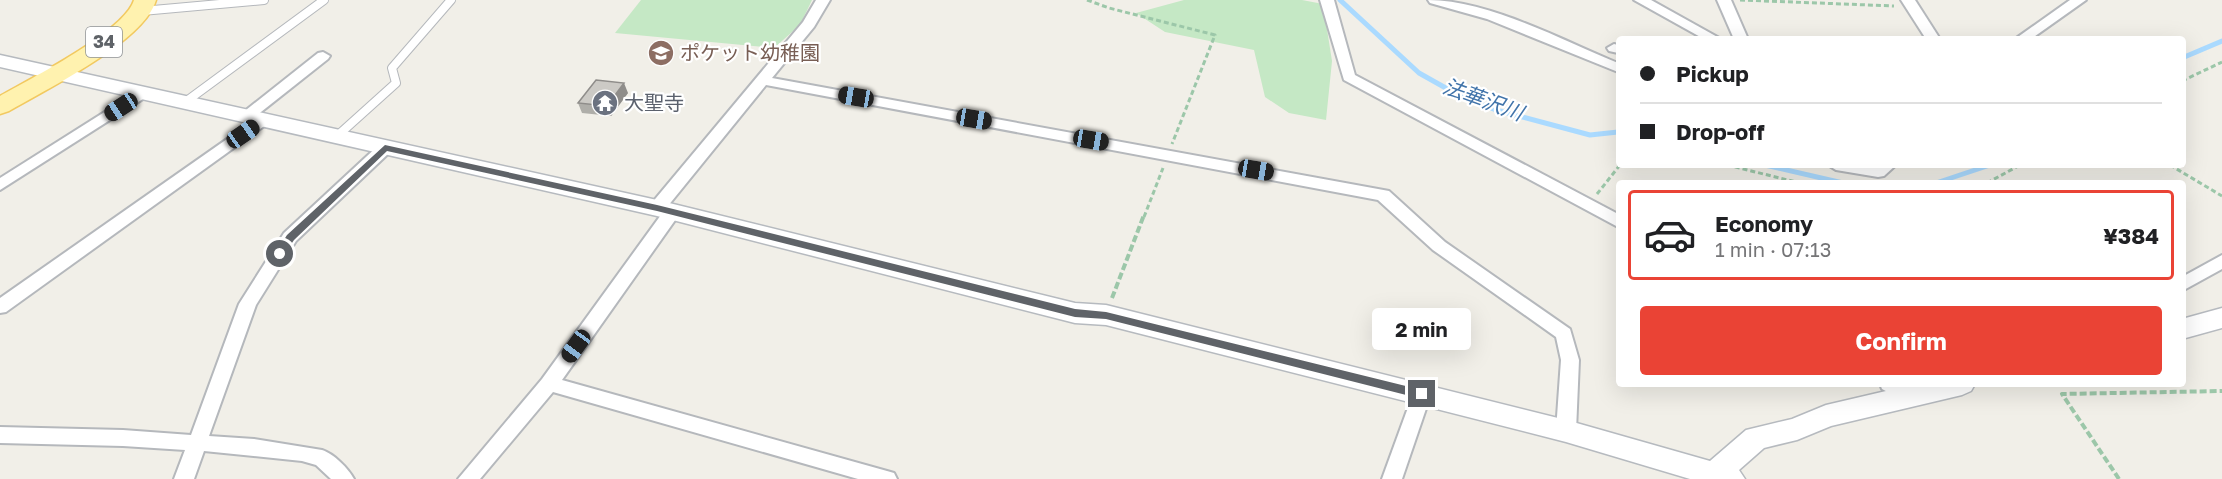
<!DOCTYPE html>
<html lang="en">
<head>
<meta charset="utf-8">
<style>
  body { margin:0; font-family:"Golos Text","Noto Sans JP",sans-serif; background:#f6f6f6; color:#202124; height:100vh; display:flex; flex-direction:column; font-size:22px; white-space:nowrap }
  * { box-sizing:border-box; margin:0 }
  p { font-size:20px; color:#757577 }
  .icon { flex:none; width:33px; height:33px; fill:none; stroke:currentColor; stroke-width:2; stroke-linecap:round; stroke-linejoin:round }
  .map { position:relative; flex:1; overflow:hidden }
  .drawer { position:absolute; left:1616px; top:180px; width:570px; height:207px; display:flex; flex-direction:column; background:#fff; border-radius:6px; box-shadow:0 6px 24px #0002 }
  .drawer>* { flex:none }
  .top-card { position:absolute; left:1616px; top:36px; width:570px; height:132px; border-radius:6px; box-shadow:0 6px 24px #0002; display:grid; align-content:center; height:132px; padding:0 24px; background:#fff }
  .end { position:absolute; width:27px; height:27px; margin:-14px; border:8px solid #5f6368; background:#fff; box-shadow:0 0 0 3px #fff }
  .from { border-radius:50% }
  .bubble { position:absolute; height:42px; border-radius:6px; background:#fff; box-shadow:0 6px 24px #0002; font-size:20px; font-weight:700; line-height:42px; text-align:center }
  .car { position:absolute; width:18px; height:36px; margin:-18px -9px; border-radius:8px; box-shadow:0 0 4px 2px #0007; background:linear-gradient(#222 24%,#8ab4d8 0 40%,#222 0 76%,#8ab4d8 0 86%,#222 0) }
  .top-card b { display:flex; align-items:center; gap:21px; height:57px; font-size:22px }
  .top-card b+b { border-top:2px solid #e0e0e0 }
  .top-card i { width:15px; height:15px; background:#202124 }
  ul { padding:10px 0 0; list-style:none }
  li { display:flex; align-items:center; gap:18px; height:90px; margin:0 12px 9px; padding:0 12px; border:3px solid #e0e0e0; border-radius:6px }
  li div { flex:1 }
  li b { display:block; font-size:22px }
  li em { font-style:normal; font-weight:700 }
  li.active { border-color:#ea4335 }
  li>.icon { width:54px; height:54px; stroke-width:1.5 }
  .button { display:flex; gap:12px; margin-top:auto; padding:12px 24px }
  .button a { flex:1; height:69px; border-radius:6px; background:#ea4335; color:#fff; font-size:24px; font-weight:700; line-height:69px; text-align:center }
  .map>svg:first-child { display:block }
</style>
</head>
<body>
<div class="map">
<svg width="2222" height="479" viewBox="0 0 2222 479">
  <rect width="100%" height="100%" fill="#f1efe8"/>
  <!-- green -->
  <g fill="#c5e8c5">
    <polygon points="641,0 812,0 800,25 774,48 615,33"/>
    <polygon points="1184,0 1302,0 1323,4 1332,61 1326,120 1289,113 1265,97 1254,50 1165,32 1136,13"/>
  </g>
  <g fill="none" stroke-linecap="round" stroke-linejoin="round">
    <!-- stream -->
    <g stroke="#aadaff" stroke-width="5">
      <polyline points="1340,0 1419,73 1460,96 1496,110 1590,135 1618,132"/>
      <polyline points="2182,58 2222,41"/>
      <polyline points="1765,165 1843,183"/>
      <polyline points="1936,183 1990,165"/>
    </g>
    <!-- lane casing -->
    <g stroke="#b5b8bc" stroke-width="10">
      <g id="lane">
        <polyline points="142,11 264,0"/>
        <polyline points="184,103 324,0"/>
        <polyline points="336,137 396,83 392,68 451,0"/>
      </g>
    </g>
    <!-- street casing -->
    <g stroke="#b5b8bc" stroke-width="4">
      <g id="street">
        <polygon points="816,0 830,0 814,27 772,78 1389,191 1445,242 1570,329 1579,360 1576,431 1573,437 1566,439 1559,437 1556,431 1561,360 1556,337 1433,250 1378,200 766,85 663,212 651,212 649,208 651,204 803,22"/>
        <polygon points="1320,0 1334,0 1355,75 1618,214 1618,227 1344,80"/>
        <path d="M1428 0C1488 0 1562 40 1618 63V72L1487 19 1430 3Z"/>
        <polygon points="1634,0 1651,0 1721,39 1704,39"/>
        <polygon points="1717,0 1731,0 1748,39 1734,39"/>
        <polygon points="1901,0 1915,0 1940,39 1926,39"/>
        <polygon points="2070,0 2086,0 2031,39 2015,39"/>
        <polygon points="1614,44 1618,45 1618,53 1609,51 1607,48"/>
        <polygon points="323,52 330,56 328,59 251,120 241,120 239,117 241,114 318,53"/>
        <polygon points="141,89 146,91 148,94 146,97 0,190 0,178"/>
        <polygon points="262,116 269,121 267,124 6,312 0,313 0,298 257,118"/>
        <path d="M385 143 393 148 390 152 296 241 256 305 209 436 254 439 322 450C334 454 348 468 354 479H331L316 465 302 461 204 451 194 479H174L185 450 123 446 0 443V427L123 430 191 435 239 304 284 233 380 144Z"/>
        <polygon points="1828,165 1896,165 1884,176 1878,177 1836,170"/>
        <polygon points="672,206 678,208 680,212 678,216 562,380 887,471 894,473 897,479 858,479 553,392 480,479 458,479 542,379 666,208"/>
        <polygon points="2222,255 2222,269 2182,291 2182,277"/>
        <path d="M1880 384C1895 384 1911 382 1919 397L1917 402 1910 404 1882 389Z"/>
        <polygon points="1422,387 1429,389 1431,394 1402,479 1382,479 1413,394 1415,389"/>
      </g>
    </g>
    <!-- secondary casing -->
    <g stroke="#b6babf" stroke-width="3">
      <g id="secondary">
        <polygon points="0,55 657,200 1075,303 1106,305 1566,420 1710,461 1746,430 1792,419 1826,405 1916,384 1975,384 1971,391 1962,395 1831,426 1797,440 1764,448 1739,470 1745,479 1690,479 1566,442 1106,325 1075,323 657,216 0,67"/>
        <polygon points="2222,308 2222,328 2182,339 2182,319"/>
      </g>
    </g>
    <!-- primary casing -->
    <g stroke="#f2c960" stroke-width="3">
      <path id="primary" d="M134 0H156C145 41 45 90 9 111L0 114V96C30 79 125 31 134 0Z"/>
    </g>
    <!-- path-far1 -->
    <g stroke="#9cc7a9" stroke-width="3" stroke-dasharray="5 3" stroke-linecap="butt">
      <polyline points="1087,0 1109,8 1215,35 1172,144"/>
      <polyline points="1740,0 1894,6"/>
      <polyline points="2182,81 2222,62"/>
      <polyline points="1727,165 1800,183"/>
      <polyline points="2170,165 2222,196"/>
      <polyline points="1987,183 2020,165"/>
      <polyline points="1597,194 1620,165"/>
      <polyline points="1144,217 1163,168"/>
    </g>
    <!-- path -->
    <g stroke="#9cc7a9" stroke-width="4" stroke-dasharray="7 3" stroke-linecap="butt">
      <polyline points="1112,298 1144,215"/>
      <polyline points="2119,479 2062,394 2222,391"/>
    </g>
    <!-- lane -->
    <use href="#lane" stroke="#fff" stroke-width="8"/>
    <!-- street -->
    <use href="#street" fill="#fff" fill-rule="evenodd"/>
    <!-- secondary -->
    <use href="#secondary" fill="#fff" fill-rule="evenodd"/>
    <!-- primary -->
    <use href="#primary" fill="#fff2af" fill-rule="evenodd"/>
  </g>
  <!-- wall -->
  <polygon fill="#afaea9" points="628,93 611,116 582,113 578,103"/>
  <!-- shaded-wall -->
  <polygon fill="#8f8d8a" points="624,83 628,93 611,116 607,106"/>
  <!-- building -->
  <polygon fill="#cccac5" stroke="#8f8d8a" stroke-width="1.5" points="596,80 624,83 607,106 578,103"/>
  <!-- route -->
  <polygon fill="#5f6368" points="385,145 657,205 1075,309 1106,312 1422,390 1428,394 1422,399 1106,319 1075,317 657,211 387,151 294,240 283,256 276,256 275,254 287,235"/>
  <!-- icons -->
  <defs>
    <g id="school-disc" transform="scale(1.35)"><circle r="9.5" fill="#8d6e63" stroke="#fff"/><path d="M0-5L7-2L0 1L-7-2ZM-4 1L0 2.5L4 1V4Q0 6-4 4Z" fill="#fff"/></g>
    <g id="temple-disc" transform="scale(1.35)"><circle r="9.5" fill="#6b7280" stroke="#fff"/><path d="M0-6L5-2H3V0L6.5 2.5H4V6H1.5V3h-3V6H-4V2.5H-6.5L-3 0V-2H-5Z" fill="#fff"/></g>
  </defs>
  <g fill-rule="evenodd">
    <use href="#school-disc" x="661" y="53"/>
    <use href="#temple-disc" x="605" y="103"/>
  </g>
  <g text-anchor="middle" stroke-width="4.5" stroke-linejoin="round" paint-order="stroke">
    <!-- shield labels -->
    <rect fill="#fff" stroke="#8f9295" stroke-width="1.5" x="86" y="27" width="36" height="30" rx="4.5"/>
    <g font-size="18" font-weight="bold" fill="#5f6368">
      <text x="104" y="48">34</text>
    </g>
    <!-- education labels -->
    <g font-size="20" fill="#785e54" stroke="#fff" text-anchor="start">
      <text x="680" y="60">ポケット幼稚園</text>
    </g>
    <!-- worship labels -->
    <g font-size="20" fill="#5b616d" stroke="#fff" text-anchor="start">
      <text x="624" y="110">大聖寺</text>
    </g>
    <!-- water labels -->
    <g font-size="21" font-style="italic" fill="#4174aa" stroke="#fff">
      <text transform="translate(1483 100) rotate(20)" y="7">法華沢川</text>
    </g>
  </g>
</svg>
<i class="end from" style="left:280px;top:254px"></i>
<i class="end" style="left:1422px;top:394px"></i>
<div class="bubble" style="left:1372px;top:308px;width:99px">2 min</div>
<i class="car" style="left:856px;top:97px;rotate:280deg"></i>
<i class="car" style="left:121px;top:107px;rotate:237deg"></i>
<i class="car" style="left:974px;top:119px;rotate:100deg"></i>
<i class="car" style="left:243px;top:134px;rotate:55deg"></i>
<i class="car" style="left:1091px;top:140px;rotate:100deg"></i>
<i class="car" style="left:1256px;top:170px;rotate:100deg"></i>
<i class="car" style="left:576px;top:346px;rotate:216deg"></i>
<div class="top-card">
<b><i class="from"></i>Pickup</b>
<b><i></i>Drop-off</b>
</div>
<section class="drawer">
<ul>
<li class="active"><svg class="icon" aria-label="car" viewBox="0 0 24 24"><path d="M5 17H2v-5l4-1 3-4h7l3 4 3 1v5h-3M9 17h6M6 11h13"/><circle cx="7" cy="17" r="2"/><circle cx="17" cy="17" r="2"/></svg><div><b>Economy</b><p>1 min · 07:13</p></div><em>¥384</em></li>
</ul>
<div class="button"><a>Confirm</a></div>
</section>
</div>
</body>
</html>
